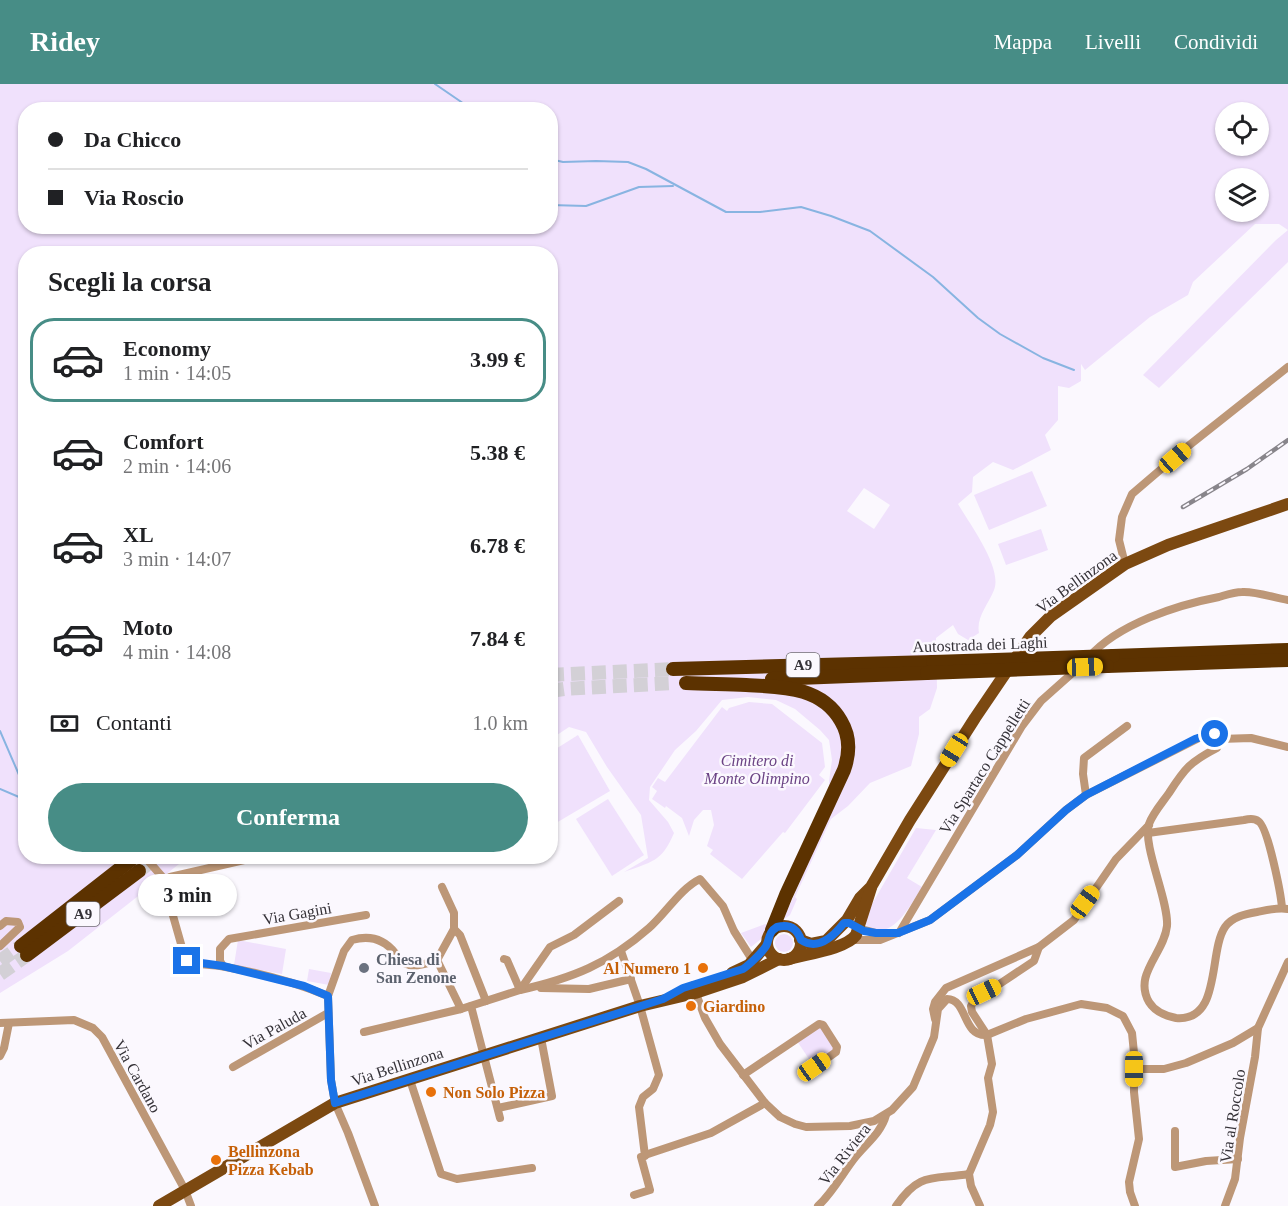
<!DOCTYPE html>
<html lang="it">
<head>
<meta charset="utf-8">
<style>
  body { margin:0; font-family:Georgia,serif; background:#f2f2f2; color:#202124; height:100vh; display:flex; flex-direction:column; font-size:22px; white-space:nowrap }
  * { box-sizing:border-box; margin:0 }
  p { font-size:20px; color:#757577 }
  .icon { flex:none; width:33px; height:33px; fill:none; stroke:currentColor; stroke-width:2; stroke-linecap:round; stroke-linejoin:round }
  .map { position:relative; flex:1; overflow:hidden }
  .sheet { position:absolute; left:18px; top:162px; width:540px; height:618px; display:flex; flex-direction:column; background:#fff; border-radius:24px; box-shadow:0 2px 4px #0004 }
  .sheet>* { flex:none }
  .hud { position:absolute; left:18px; top:18px; width:540px; height:132px; border-radius:24px; box-shadow:0 2px 4px #0004; display:grid; align-content:center; height:132px; padding:0 30px; background:#fff }
  .buttons { position:absolute; left:1215px; top:18px; display:grid; gap:12px }
  .buttons a { display:grid; place-items:center; width:54px; height:54px; border-radius:50%; background:#fff; box-shadow:0 2px 4px #0004; font-size:30px }
  .end { position:absolute; width:27px; height:27px; margin:-14px; border:8px solid #1a73e8; background:#fff; box-shadow:0 0 0 3px #fff }
  .from { border-radius:50% }
  .bubble { position:absolute; height:42px; border-radius:21px; background:#fff; box-shadow:0 2px 4px #0004; font-size:20px; font-weight:800; line-height:42px; text-align:center }
  .car { position:absolute; width:18px; height:36px; margin:-18px -9px; border-radius:8px; box-shadow:0 0 4px 2px #0007; background:linear-gradient(#f5c518 24%,#345 0 40%,#f5c518 0 76%,#345 0 86%,#f5c518 0) }
  .hud b { display:flex; align-items:center; gap:21px; height:57px; font-size:22px }
  .hud b+b { border-top:2px solid #e0e0e0 }
  .hud i { width:15px; height:15px; background:#202124 }
  ul { padding:0; list-style:none }
  li { display:flex; align-items:center; gap:18px; height:84px; margin:0 12px 9px; padding:0 18px; border:3px solid transparent; border-radius:24px }
  li div { flex:1 }
  li b { display:block; font-size:22px }
  li em { font-style:normal; font-weight:800 }
  li.selected { border-color:#478d86 }
  li>.icon { width:54px; height:54px; stroke-width:1.5 }
  h2 { padding:0 30px; font-size:27px; line-height:72px }
  .pay { display:flex; align-items:center; gap:15px; height:66px; padding:0 30px; font-size:22px }
  .pay p { margin-inline-start:auto }
  .button { display:flex; gap:12px; margin-top:auto; padding:12px 30px }
  .button a { flex:1; height:69px; border-radius:36px; background:#478d86; color:#fff; font-size:24px; font-weight:800; line-height:69px; text-align:center }
  header { display:flex; align-items:center; gap:36px; box-sizing:border-box; height:84px; padding:0 30px; background:#478d86; color:#fff }
  header strong { font-size:28px }
  nav { display:flex; gap:33px; margin-inline-start:auto; font-size:21px }
  .map>svg:first-child { display:block }
</style>
</head>
<body>
<header>
<strong>Ridey</strong>
<nav><a>Mappa</a><a>Livelli</a><a>Condividi</a></nav>
</header>
<div class="map">
<svg width="1288" height="1122" viewBox="0 0 1288 1122">
  <rect width="100%" height="100%" fill="#fbf8fe"/>
  <!-- green -->
  <g fill="#f0e1fc" fill-rule="evenodd">
    <path d="M0 0H1288V146L1279 140H1255L1193 198 1188 211 1150 233 1085 286 1081 280V297L1069 304 1058 302V336L1045 351 1051 366 1013 386 993 378 973 393 972 408 958 420C969 439 1003 484 994 506 988 521 976 533 979 549L968 556 958 550 953 541 936 554 937 604 930 625 919 633V650L911 682 870 699 848 722 831 735 795 813 797 815 790 831 783 836 831 728 829 697 832 676 829 656 820 646 795 625 776 616 748 613 722 616 696 647 675 666 650 703 649 716 668 738 674 749C662 778 651 778 624 788L648 774 641 731 607 683 586 648 569 643 551 655 550 170H26V772L188 773 68 867 0 909ZM26 26H550V142H26ZM1226 28H1258V62H1226ZM1226 94H1258V128H1226ZM864 404 890 421 874 445 847 427Z"/>
    <polygon points="1288,146 1288,178 1159,304 1143,291 1276,156"/>
    <polygon points="1032,387 1047,422 989,446 974,411"/>
    <polygon points="1041,445 1048,466 1006,481 998,460"/>
    <polygon points="749,618 772,620 822,659 825,683 819,691 825,696 785,749 783,748 742,795 710,770 713,766 707,762 714,741 711,726 703,726 694,736 689,752 682,734 666,722 665,724 652,715 657,707 652,703 658,694 665,698 722,623 727,627 729,624"/>
    <polygon points="578,651 610,707 551,742 551,668"/>
    <polygon points="608,715 644,771 612,792 576,735"/>
    <path d="M916 744 936 746 907 794 922 803C911 820 891 861 866 841L865 836 868 827Z"/>
    <polygon points="765,840 769,842 765,852 751,863 741,849"/>
    <circle cx="784" cy="859" r="9"/>
    <polygon points="238,856 286,865 282,890 234,881"/>
    <polygon points="309,885 331,889 329,901 307,897"/>
    <polygon points="818,943 821,944 834,963 833,968 813,981 797,957"/>
  </g>
  <g fill="none" stroke-linecap="round" stroke-linejoin="round">
    <!-- stream -->
    <g stroke="#88b4e1" stroke-width="2">
      <polyline points="435,0 473,26"/>
      <polyline points="550,75 563,78 596,77 628,78 646,85 726,128 760,128 801,123 831,132 870,147 933,193 978,234 1000,250 1043,274 1074,286"/>
      <polyline points="550,121 586,122 639,103 673,102"/>
      <polyline points="0,647 26,707"/>
      <polyline points="0,705 26,716"/>
      <polyline points="114,772 115,774"/>
    </g>
    <!-- motorway-tunnel -->
    <g stroke="#d3d0d6" stroke-width="14" stroke-dasharray="14 7" stroke-linecap="butt">
      <polyline points="550,591 673,585"/>
      <polyline points="550,607 564,605 674,599"/>
      <polyline points="139,787 158,772"/>
      <polyline points="0,877 21,862"/>
      <polyline points="0,890 27,871"/>
    </g>
    <!-- minor -->
    <g stroke="#bd9777" stroke-width="8">
      <polyline points="1125,480 1119,456 1122,433 1132,410 1187,363 1288,283"/>
      <path d="M1089 573C1118 540 1177 521 1219 513 1226 511 1234 508 1242 508 1256 507 1274 514 1288 516"/>
      <path d="M1220 655 1217 664C1190 678 1185 684 1169 709 1162 719 1153 729 1149 740 1142 761 1169 817 1167 842 1164 870 1133 890 1149 918 1155 928 1166 932 1176 934 1222 938 1208 868 1225 843 1232 833 1245 830 1257 828 1267 826 1278 823 1288 825"/>
      <polyline points="1220,655 1251,654 1288,663"/>
      <polyline points="1086,711 1083,690 1084,674 1127,642"/>
      <path d="M1148 749 1244 736C1248 735 1254 734 1258 737 1268 742 1281 811 1282 824"/>
      <polyline points="144,772 165,796"/>
      <path d="M262 772 170 793 165 796 164 800 185 874C192 882 210 880 220 882 256 888 294 898 328 912"/>
      <polyline points="442,803 454,829 454,845 460,851 486,917"/>
      <polyline points="0,842 6,837 18,838 20,843 0,862"/>
      <polyline points="858,844 876,849 891,849"/>
      <polyline points="899,849 1022,642 1041,617 1078,584"/>
      <polyline points="852,856 880,856 930,836 1017,771 1066,726 1086,711 1203,652 1213,650 1220,655"/>
      <polyline points="621,867 640,922 659,991 653,1005 643,1013 639,1023 645,1072 641,1073 650,1106 634,1111"/>
      <path d="M504 875 507 876 520 906C573 894 608 880 649 844 666 829 680 805 700 795L723 822 734 847 753 877"/>
      <polyline points="437,876 461,925"/>
      <polyline points="223,882 220,877 220,865 229,855 366,831"/>
      <path d="M693 901 705 934 720 960 765 1019 780 1033 795 1040 806 1043 850 1042 874 1037 892 1026 913 1003 934 953 938 925 947 915C968 915 962 953 987 951"/>
      <polyline points="541,904 589,905 631,895"/>
      <polyline points="471,922 500,1034"/>
      <polyline points="935,935 933,925 935,918 946,904 1039,863 1074,836 1116,775 1149,741"/>
      <polyline points="0,939 74,936 93,944 102,953 185,1106 191,1122"/>
      <polyline points="364,948 461,925 520,906 550,863 574,851 619,817"/>
      <polyline points="987,951 1026,935 1081,920 1107,924 1123,932 1132,949 1134,969 1134,1008 1139,1055 1129,1098 1130,1108 1135,1122"/>
      <polyline points="0,972 4,964 9,939"/>
      <polyline points="233,983 328,929"/>
      <polyline points="1134,985 1164,985 1186,979 1233,959 1258,944 1288,878"/>
      <polyline points="743,991 819,940 823,941 837,963 836,968 815,983"/>
      <polyline points="410,996 441,1090 457,1095 532,1084"/>
      <polyline points="498,1024 552,1012 541,954"/>
      <polyline points="1175,1047 1175,1083 1206,1077 1238,1075"/>
      <polyline points="648,1070 711,1049 765,1019"/>
      <path d="M375 1122 348 1049 335 1019 331 996 328 912 344 867 352 856C369 851 384 855 395 869 399 874 402 879 409 881 418 883 428 879 437 876L454 845"/>
      <path d="M818 1122C832 1109 841 1092 853 1076 864 1061 881 1050 886 1031"/>
      <path d="M896 1122C920 1087 933 1096 969 1090"/>
      <polyline points="980,1122 971,1102 969,1090 990,1041 993,1028 988,994 992,980 987,951 972,928 971,922 977,912 998,901 1034,877 1039,863"/>
      <polyline points="1225,1122 1235,1095 1240,1054 1255,973 1258,944"/>
    </g>
    <!-- primary -->
    <g stroke="#7c4911" stroke-width="12">
      <circle cx="784" cy="859" r="17"/>
      <polyline points="800,856 811,860 826,857 847,836 860,814 871,803 910,736 975,634 1030,553 1051,532 1125,480 1168,461 1288,420"/>
      <path d="M789 875C806 870 846 865 856 851L871 804"/>
      <polyline points="732,889 749,881 767,860"/>
      <polyline points="159,1122 335,1019 640,922 695,909 743,893 779,875"/>
    </g>
    <!-- motorway -->
    <g stroke="#5c3200" stroke-width="14">
      <polyline points="1113,572 1288,566"/>
      <polyline points="1107,582 1288,576"/>
      <polyline points="673,585 933,578"/>
      <polyline points="772,595 927,589"/>
      <path d="M686 599C706 600 726 600 746 601 781 603 821 602 841 637 850 652 850 669 844 686L786 811 772 846"/>
      <polyline points="21,862 131,776"/>
      <polyline points="27,871 139,787"/>
    </g>
    <!-- rail casing -->
    <g stroke="#88858b" stroke-width="4.5">
      <polyline id="rail" points="1183,423 1247,385 1288,356"/>
    </g>
    <!-- rail -->
    <use href="#rail" stroke="#fbf8fe" stroke-width="2" stroke-dasharray="7" stroke-linecap="butt"/>
    <!-- motorway-bridge -->
    <g stroke="#5c3200" stroke-width="14">
      <polyline points="933,578 1113,572"/>
      <polyline points="927,589 1107,582"/>
    </g>
  </g>
  <g fill="none" stroke-linecap="round" stroke-linejoin="round">
    <!-- route -->
    <path stroke="#1a73e8" stroke-width="8" d="M187 877 223 882 304 902 328 912 331 996 335 1019 663 915 683 904 743 885C749 881 765 866 767 860 770 852 769 848 777 843 789 840 797 844 801 856 818 867 833 853 844 839H849L864 847 876 849H898L930 836 1017 771 1066 726 1086 711 1195 655 1210 650H1215"/>
  </g>
  <!-- markers -->
  <circle fill="#6b7280" stroke="#fbf8fe" stroke-width="2" cx="364" cy="884" r="6"/>
  <g fill="#e8710a" stroke="#fbf8fe" stroke-width="2">
    <circle cx="703" cy="884" r="6"/>
    <circle cx="691" cy="922" r="6"/>
    <circle cx="431" cy="1008" r="6"/>
    <circle cx="216" cy="1076" r="6"/>
  </g>
  <g text-anchor="middle" stroke-width="5" stroke-linejoin="round" paint-order="stroke">
    <!-- shield labels -->
    <g fill="#fbf8fe" stroke="#706d73" stroke-width="1.5">
      <rect x="786.5" y="569" width="33" height="24" rx="4.5"/>
      <rect x="66.5" y="818" width="33" height="24" rx="4.5"/>
    </g>
    <g font-size="15" font-weight="bold" fill="#353238">
      <text x="803" y="586">A9</text>
      <text x="83" y="835">A9</text>
    </g>
    <!-- street labels -->
    <g font-size="16" fill="#353238" stroke="#fbf8fe">
      <text transform="translate(1076 497) rotate(-36)" y="6">Via Bellinzona</text>
      <text transform="translate(980 560) rotate(-2)" y="6">Autostrada dei Laghi</text>
      <text transform="translate(984 682) rotate(-58)" y="6">Via Spartaco Cappelletti</text>
      <text transform="translate(297 829) rotate(-10)" y="6">Via Gagini</text>
      <text transform="translate(274 944) rotate(-29)" y="6">Via Paluda</text>
      <text transform="translate(397 982) rotate(-18)" y="6">Via Bellinzona</text>
      <text transform="translate(138 992) rotate(61)" y="6">Via Cardano</text>
      <text transform="translate(1232 1032) rotate(-81)" y="6">Via al Roccolo</text>
      <text transform="translate(844 1070) rotate(-52)" y="6">Via Riviera</text>
    </g>
    <!-- park labels -->
    <g font-size="16" font-style="italic" fill="#6a4284" stroke="#fbf8fe">
      <text x="757" y="682">Cimitero di<tspan x="757" dy="18">Monte Olimpino</tspan></text>
    </g>
    <!-- worship labels -->
    <g font-size="16" font-weight="bold" fill="#5b616d" stroke="#fbf8fe" text-anchor="start">
      <text x="376" y="881">Chiesa di<tspan x="376" dy="18">San Zenone</tspan></text>
    </g>
    <!-- food labels -->
    <g font-size="16" font-weight="bold" fill="#c56008" stroke="#fbf8fe" text-anchor="start">
      <text x="691" y="890" text-anchor="end">Al Numero 1</text>
      <text x="703" y="928">Giardino</text>
      <text x="443" y="1014">Non Solo Pizza</text>
      <text x="228" y="1073">Bellinzona<tspan x="228" dy="18">Pizza Kebab</tspan></text>
    </g>
  </g>
</svg>
<div class="buttons">
<a><svg class="icon" aria-label="locate" viewBox="0 0 24 24"><circle cx="12" cy="12" r="6"/><path d="M12 2v4M12 18v4M2 12h4M18 12h4"/></svg></a>
<a><svg class="icon" aria-label="layers" viewBox="0 0 24 24"><path d="M12 4l9 5-9 5-9-5zM3 14l9 5 9-5"/></svg></a>
</div>
<i class="end from" style="left:1215px;top:650px"></i>
<i class="end" style="left:187px;top:877px"></i>
<div class="bubble" style="left:138px;top:790px;width:99px">3 min</div>
<i class="car" style="left:1175px;top:374px;rotate:49deg"></i>
<i class="car" style="left:1085px;top:583px;rotate:88deg"></i>
<i class="car" style="left:954px;top:666px;rotate:212deg"></i>
<i class="car" style="left:1085px;top:818px;rotate:36deg"></i>
<i class="car" style="left:984px;top:908px;rotate:65deg"></i>
<i class="car" style="left:814px;top:983px;rotate:55deg"></i>
<i class="car" style="left:1134px;top:985px;rotate:180deg"></i>
<div class="hud">
<b><i class="from"></i>Da Chicco</b>
<b><i></i>Via Roscio</b>
</div>
<section class="sheet">
<h2>Scegli la corsa</h2>
<ul>
<li class="selected"><svg class="icon" aria-label="car" viewBox="0 0 24 24"><path d="M5 17H2v-5l4-1 3-4h7l3 4 3 1v5h-3M9 17h6M6 11h13"/><circle cx="7" cy="17" r="2"/><circle cx="17" cy="17" r="2"/></svg><div><b>Economy</b><p>1 min · 14:05</p></div><em>3.99 €</em></li>
<li><svg class="icon" aria-label="car" viewBox="0 0 24 24"><path d="M5 17H2v-5l4-1 3-4h7l3 4 3 1v5h-3M9 17h6M6 11h13"/><circle cx="7" cy="17" r="2"/><circle cx="17" cy="17" r="2"/></svg><div><b>Comfort</b><p>2 min · 14:06</p></div><em>5.38 €</em></li>
<li><svg class="icon" aria-label="car" viewBox="0 0 24 24"><path d="M5 17H2v-5l4-1 3-4h7l3 4 3 1v5h-3M9 17h6M6 11h13"/><circle cx="7" cy="17" r="2"/><circle cx="17" cy="17" r="2"/></svg><div><b>XL</b><p>3 min · 14:07</p></div><em>6.78 €</em></li>
<li><svg class="icon" aria-label="car" viewBox="0 0 24 24"><path d="M5 17H2v-5l4-1 3-4h7l3 4 3 1v5h-3M9 17h6M6 11h13"/><circle cx="7" cy="17" r="2"/><circle cx="17" cy="17" r="2"/></svg><div><b>Moto</b><p>4 min · 14:08</p></div><em>7.84 €</em></li>
</ul>
<div class="pay"><svg class="icon" aria-label="cash" viewBox="0 0 24 24"><path d="M3 7h18v10H3z"/><circle cx="12" cy="12" r="2"/></svg>Contanti<p>1.0 km</p></div>
<div class="button"><a>Conferma</a></div>
</section>
</div>
</body>
</html>
